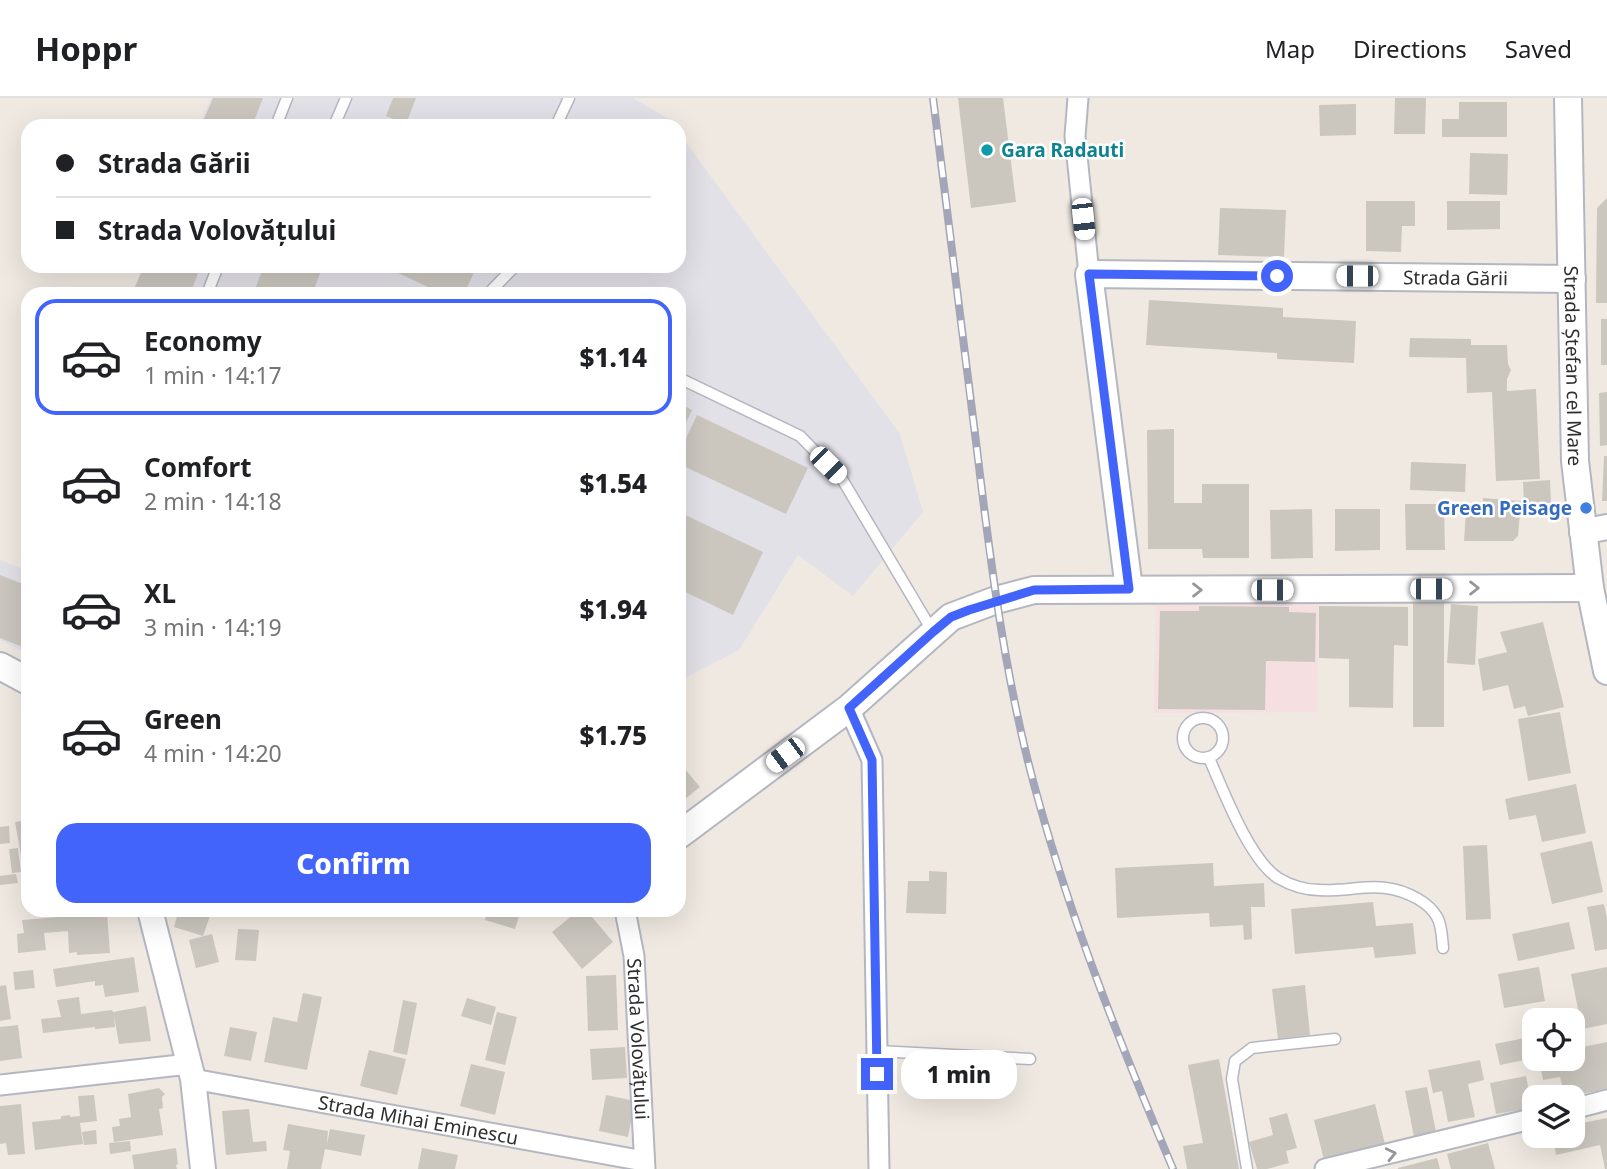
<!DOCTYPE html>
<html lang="en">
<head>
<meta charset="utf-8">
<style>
  body { margin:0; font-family:"Noto Sans",sans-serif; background:#f2f2f2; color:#202124; height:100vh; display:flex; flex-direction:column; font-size:26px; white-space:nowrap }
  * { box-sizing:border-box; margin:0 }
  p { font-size:23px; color:#757577 }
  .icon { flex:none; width:38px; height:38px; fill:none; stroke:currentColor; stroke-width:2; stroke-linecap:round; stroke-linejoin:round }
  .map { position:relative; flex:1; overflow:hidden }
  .panel { position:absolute; left:21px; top:189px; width:665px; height:630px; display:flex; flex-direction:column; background:#fff; border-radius:21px; box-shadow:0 7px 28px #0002 }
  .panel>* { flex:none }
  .banner { position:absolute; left:21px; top:21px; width:665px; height:154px; border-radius:21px; box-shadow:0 7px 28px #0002; display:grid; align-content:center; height:154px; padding:0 35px; background:#fff }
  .fabs { position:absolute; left:1522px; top:910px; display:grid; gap:14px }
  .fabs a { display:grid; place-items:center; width:63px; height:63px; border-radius:14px; background:#fff; box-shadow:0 7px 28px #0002; font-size:35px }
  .end { position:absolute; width:32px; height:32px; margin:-16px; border:9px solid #4264fb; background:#fff; box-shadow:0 0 0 4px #fff }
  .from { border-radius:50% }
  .bubble { position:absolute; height:49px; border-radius:21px; background:#fff; box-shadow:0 7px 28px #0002; font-size:23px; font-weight:800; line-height:49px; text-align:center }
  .car { position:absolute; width:21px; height:42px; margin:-21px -10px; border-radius:9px; box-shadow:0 0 5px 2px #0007; background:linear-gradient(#fff 24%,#345 0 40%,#fff 0 76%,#345 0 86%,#fff 0) }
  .banner b { display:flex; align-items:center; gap:24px; height:66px; font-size:26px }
  .banner b+b { border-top:2px solid #e0e0e0 }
  .banner i { width:18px; height:18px; background:#202124 }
  ul { padding:12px 0 0; list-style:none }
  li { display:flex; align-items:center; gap:21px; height:116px; margin:0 14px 10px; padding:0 21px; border:4px solid transparent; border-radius:21px }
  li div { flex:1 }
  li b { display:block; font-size:26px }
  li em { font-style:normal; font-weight:800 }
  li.active { border-color:#4264fb }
  li>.icon { width:63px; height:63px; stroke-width:1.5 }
  .primary-button { display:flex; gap:14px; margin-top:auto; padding:14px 35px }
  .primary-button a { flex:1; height:80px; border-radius:21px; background:#4264fb; color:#fff; font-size:28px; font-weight:800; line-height:80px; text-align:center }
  header { display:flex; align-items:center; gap:42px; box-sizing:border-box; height:98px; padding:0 35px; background:#fff; border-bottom:2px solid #e0e0e0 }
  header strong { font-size:33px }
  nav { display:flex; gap:38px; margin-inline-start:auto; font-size:24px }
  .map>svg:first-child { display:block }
</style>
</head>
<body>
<header>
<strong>Hoppr</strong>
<nav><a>Map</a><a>Directions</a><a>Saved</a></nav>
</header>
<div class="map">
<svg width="1607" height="1071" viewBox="0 0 1607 1071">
  <rect width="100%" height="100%" fill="#efe9e1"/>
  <!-- industrial -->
  <g fill="#e3e1e8">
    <polygon points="211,0 633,0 669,21 674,28 199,28"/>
    <polygon points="679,35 900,336 923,414 853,498 798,457 739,552 679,583 679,196 132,196 143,168 679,168"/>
    <polygon points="28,453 28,556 0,542 0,462 21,470"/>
  </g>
  <!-- medical -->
  <polygon fill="#f5dfe0" points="1318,505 1317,614 1154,615 1156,507"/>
  <!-- building -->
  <g fill="#cbc7bf">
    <polygon points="213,0 263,0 252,28 201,28"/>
    <polygon points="393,0 416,0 406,26 386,18"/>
    <polygon points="958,0 1003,0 1016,104 971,110"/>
    <polygon points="1395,0 1426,0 1425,36 1394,36"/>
    <polygon points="1459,4 1507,4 1507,39 1442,39 1442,21 1459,21"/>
    <polygon points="1356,6 1356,37 1320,38 1319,7"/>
    <polygon points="1470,55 1508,56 1507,97 1469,96"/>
    <polygon points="1607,100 1607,205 1596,205 1597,110"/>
    <polygon points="1366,103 1415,103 1415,128 1402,128 1401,154 1366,153"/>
    <polygon points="1447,103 1500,103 1500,131 1447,132"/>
    <polygon points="1220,110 1286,112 1284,159 1218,157"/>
    <polygon points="144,168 201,168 190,196 132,196"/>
    <polygon points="264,168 323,168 312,196 253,196"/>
    <polygon points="383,168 477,168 464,196 443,196"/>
    <polygon points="1149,202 1283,210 1283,219 1356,223 1354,265 1277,261 1277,255 1146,247"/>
    <rect x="1601" y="221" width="6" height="46"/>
    <polygon points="1410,240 1471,241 1471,247 1507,247 1508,266 1511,272 1507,281 1507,293 1536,291 1540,381 1496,383 1492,294 1467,295 1466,260 1409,259"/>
    <polygon points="1607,294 1607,347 1600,348 1599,295"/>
    <polygon points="679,305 692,312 679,339"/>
    <polygon points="697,317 808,370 786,416 679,366 679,355"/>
    <polygon points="1174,331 1174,405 1202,405 1202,386 1249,386 1249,460 1203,460 1202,451 1148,451 1147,332"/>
    <polygon points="1604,358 1607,358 1607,403 1602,403"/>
    <polygon points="1411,364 1466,366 1465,394 1410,392"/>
    <polygon points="1550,382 1551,405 1524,406 1523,384"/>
    <polygon points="1483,400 1521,403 1518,438 1513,443 1464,443 1466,412 1482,413"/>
    <polygon points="1405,406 1444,406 1445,452 1406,452"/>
    <polygon points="1312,411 1313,460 1271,461 1270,412"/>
    <polygon points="1335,411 1380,411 1380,452 1335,453"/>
    <polygon points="679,414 763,454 733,517 679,491"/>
    <polygon points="0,477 28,488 28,546 25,544 23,549 0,540"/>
    <rect x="1413" y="504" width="31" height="125"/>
    <polygon points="1451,506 1478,508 1475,567 1447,565"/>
    <polygon points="1199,508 1289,509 1289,514 1316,515 1315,564 1266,563 1265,612 1158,611 1160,513 1199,513"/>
    <polygon points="1319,508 1408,509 1408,548 1394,547 1393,610 1349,609 1349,561 1319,560"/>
    <polygon points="1543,524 1564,609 1528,618 1525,608 1514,611 1508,587 1483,593 1478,561 1507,554 1500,534"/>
    <polygon points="1560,614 1571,675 1528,683 1518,621"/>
    <polygon points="679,664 700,689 679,706"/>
    <polygon points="1576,686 1586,735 1542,744 1536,717 1509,722 1505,701"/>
    <polygon points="28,722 28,774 24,775 15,724"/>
    <polygon points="9,728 10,745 0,746 0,729"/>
    <polygon points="1592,743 1603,794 1552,806 1540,755"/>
    <polygon points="1487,747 1491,821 1466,822 1463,748"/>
    <polygon points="18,750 21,774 12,775 9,751"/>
    <polygon points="1213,765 1214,788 1264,785 1265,809 1251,809 1252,841 1244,842 1243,827 1210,829 1209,815 1117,820 1115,770"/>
    <polygon points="929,773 947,774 946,816 906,815 908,783 929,783"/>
    <polygon points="16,776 18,785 0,787 0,778"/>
    <polygon points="1373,804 1376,828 1413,825 1416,856 1375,860 1373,849 1295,856 1291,811"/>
    <polygon points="1604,806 1607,820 1607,851 1595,853 1587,809"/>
    <polygon points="179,812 212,812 203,838 174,829"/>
    <polygon points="488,812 521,812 515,831 485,822"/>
    <polygon points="579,812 586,812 613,844 582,871 552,834"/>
    <polygon points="107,815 110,855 77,857 77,854 69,855 68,833 44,835 46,852 18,855 17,836 24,835 22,822"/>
    <polygon points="1569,824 1575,851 1518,863 1512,836"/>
    <polygon points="238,831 259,832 256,863 235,862"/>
    <polygon points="212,836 219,864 196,870 189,842"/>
    <polygon points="134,859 139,894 105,899 103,887 95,888 95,883 56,889 53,871"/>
    <polygon points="1539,869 1545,903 1504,910 1498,876"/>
    <polygon points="1607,869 1607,926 1582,931 1571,876"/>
    <polygon points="33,872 35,890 15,892 13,874"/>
    <polygon points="616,877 618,932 588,933 586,878"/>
    <polygon points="6,887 11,921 0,923 0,888"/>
    <polygon points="1305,887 1310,937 1278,941 1272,891"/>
    <polygon points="303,895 322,899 307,972 264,964 273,919 297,924"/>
    <polygon points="79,899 81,916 112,912 113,914 146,908 151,943 119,946 114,918 115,929 95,931 95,929 43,935 41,921 61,919 57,902"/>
    <polygon points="467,900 496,909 491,927 461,918"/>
    <polygon points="403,902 417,905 407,957 393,954"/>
    <polygon points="497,914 517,919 505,967 485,962"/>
    <polygon points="1568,914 1570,922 1541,922 1541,919"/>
    <polygon points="18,927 22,960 0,963 0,929"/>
    <polygon points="230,929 257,934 251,963 224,958"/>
    <polygon points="1535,938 1535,960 1500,967 1495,946"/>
    <polygon points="1607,944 1607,991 1565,999 1560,979 1543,982 1539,961 1573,961 1573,951"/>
    <polygon points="625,949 627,980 592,982 590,951"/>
    <polygon points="369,952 406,961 397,997 360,988"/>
    <polygon points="1219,961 1239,1071 1187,1071 1183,1048 1203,1045 1188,967"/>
    <polygon points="1480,962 1484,982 1468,986 1475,1019 1448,1024 1442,993 1433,995 1428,972"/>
    <polygon points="471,966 505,974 495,1017 460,1008"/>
    <polygon points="1526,978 1532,1010 1496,1016 1490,985"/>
    <polygon points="1427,989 1436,1034 1414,1039 1405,993"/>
    <polygon points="159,990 165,996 162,999 163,1010 159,1011 163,1037 114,1044 112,1029 120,1028 119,1021 131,1019 128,996"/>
    <polygon points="94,997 97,1023 80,1025 83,1046 35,1052 32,1024 61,1021 61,1018 70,1017 70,1019 80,1018 78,998"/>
    <polygon points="606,997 635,1003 628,1039 599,1033"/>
    <polygon points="21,1006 25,1056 8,1057 6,1045 0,1046 0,1008"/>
    <polygon points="1375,1006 1386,1050 1325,1066 1314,1022"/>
    <polygon points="249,1011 253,1044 266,1043 267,1053 226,1057 222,1013"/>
    <polygon points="1287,1015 1297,1050 1286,1053 1289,1065 1267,1071 1257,1071 1249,1044 1273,1037 1269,1020"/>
    <polygon points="1607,1020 1607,1071 1605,1071 1600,1047 1556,1057 1553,1038 1573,1038 1573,1027"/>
    <polygon points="288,1026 328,1033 327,1046 330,1031 365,1037 361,1058 325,1051 321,1071 287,1071 290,1053 283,1052"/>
    <polygon points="96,1032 97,1046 84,1047 82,1034"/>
    <polygon points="130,1043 131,1053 110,1056 109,1045"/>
    <polygon points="1488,1045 1495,1071 1451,1071 1447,1056"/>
    <polygon points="176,1050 178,1066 176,1067 177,1071 134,1071 132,1057"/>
    <polygon points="422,1050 458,1057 455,1071 418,1071"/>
    <polygon points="1437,1060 1440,1071 1398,1071 1398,1070"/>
  </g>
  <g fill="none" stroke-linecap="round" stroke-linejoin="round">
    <!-- service casing -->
    <g stroke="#b4b7c1" stroke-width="13">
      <g id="service">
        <polyline points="276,28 287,0"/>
        <polyline points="334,28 346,0"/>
        <polyline points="556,28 569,0"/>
        <polyline points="207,196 218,168"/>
        <polyline points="488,196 515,168"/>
        <polyline points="679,280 800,338 842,381 933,534"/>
        <circle cx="1203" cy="640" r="20"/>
        <path d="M1209 660C1223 692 1249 761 1278 780 1290 787 1305 792 1319 792 1356 794 1382 780 1418 801 1425 805 1433 812 1437 819 1442 827 1442 841 1443 850"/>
        <polyline points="877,953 1030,961"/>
        <polyline points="1247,1071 1232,981 1235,963 1252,950 1335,941"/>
      </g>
    </g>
    <!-- minor casing -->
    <g stroke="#b4b7c1" stroke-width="23">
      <g id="minor">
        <polyline points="1078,0 1075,38 1089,176"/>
        <polyline points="849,610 872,662 879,1071"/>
        <path id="s1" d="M625 812 634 858 645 1071"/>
        <path id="s2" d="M193 981 644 1063"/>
        <polyline points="0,987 189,966"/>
        <polyline points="1573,1011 1607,1002"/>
        <polyline points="1325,1071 1535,1020"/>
      </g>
    </g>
    <!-- tertiary casing -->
    <g stroke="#b4b7c1" stroke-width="28">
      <g id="tertiary">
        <polyline points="1582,434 1607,429"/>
        <polyline points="150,812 193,981 203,1071"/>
      </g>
    </g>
    <!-- secondary casing -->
    <g stroke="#b4b7c1" stroke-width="30">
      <g id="secondary">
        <path id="s3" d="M1568 0 1575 363 1590 490 1607 573"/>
        <path id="s4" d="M1129 491 1089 176 1572 181"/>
        <polyline points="0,568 28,583"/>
        <polyline points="679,737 849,610 951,519 996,502 1034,492 1590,490"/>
      </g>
    </g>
    <!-- service -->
    <use href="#service" stroke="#fff" stroke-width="10"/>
    <!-- minor -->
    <use href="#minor" stroke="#fff" stroke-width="19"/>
    <!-- tertiary -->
    <use href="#tertiary" stroke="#fff" stroke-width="24"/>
    <!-- secondary -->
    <use href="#secondary" stroke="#fff" stroke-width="26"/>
    <!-- rail casing -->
    <g stroke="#a3a6b8" stroke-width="8">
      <path id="rail" d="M933 0C948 117 962 235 977 352 991 469 1006 588 1038 701 1073 828 1122 950 1173 1071"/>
    </g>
    <!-- rail -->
    <use href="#rail" stroke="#fff" stroke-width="5" stroke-dasharray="16" stroke-linecap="butt"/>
  </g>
  <!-- one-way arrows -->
  <defs><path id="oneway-chevron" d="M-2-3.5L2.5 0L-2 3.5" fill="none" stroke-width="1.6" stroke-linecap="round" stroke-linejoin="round" transform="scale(1.75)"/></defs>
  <g stroke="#969696">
    <use href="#oneway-chevron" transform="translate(1474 490)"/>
    <use href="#oneway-chevron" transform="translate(1197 492)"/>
    <use href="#oneway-chevron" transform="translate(1391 1056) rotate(-13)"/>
  </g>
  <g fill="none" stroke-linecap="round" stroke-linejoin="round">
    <!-- route -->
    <polyline stroke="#4264fb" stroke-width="9" points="877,976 872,662 849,610 933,534 951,519 969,512 1034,492 1129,491 1089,176 1277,178"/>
  </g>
  <!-- markers -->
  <circle fill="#0f9aa8" stroke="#fff" stroke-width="2.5" cx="987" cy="52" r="7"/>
  <circle fill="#3f7fe0" stroke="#fff" stroke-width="2.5" cx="1586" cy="410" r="7"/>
  <g text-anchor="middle" stroke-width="5" stroke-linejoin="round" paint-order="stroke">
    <!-- culture labels -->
    <g font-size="19" font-weight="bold" fill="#0d838f" stroke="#fff" text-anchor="start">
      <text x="1001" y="59">Gara Radauti</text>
    </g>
    <!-- street labels -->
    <g font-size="19" fill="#2e2e2e" stroke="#fff">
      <text dy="7" stroke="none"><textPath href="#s4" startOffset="684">Strada Gării</textPath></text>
      <text dy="7" stroke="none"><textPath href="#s3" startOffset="268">Strada Ștefan cel Mare</textPath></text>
      <text dy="7" stroke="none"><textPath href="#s1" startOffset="130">Strada Volovățului</textPath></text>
      <text dy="7" stroke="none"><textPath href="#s2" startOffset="229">Strada Mihai Eminescu</textPath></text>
    </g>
    <!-- shop labels -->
    <g font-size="19" font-weight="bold" fill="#366cbe" stroke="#fff" text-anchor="end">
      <text x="1572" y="417">Green Peisage</text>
    </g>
  </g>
</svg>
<div class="fabs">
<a><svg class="icon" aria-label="locate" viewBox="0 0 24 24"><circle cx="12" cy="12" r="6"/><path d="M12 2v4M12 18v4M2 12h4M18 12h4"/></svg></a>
<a><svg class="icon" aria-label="layers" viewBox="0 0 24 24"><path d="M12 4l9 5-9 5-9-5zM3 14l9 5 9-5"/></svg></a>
</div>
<i class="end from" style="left:1277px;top:178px"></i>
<i class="end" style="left:877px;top:976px"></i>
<div class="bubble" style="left:901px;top:952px;width:116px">1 min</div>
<i class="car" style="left:1083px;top:121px;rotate:174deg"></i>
<i class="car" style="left:1357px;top:178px;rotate:270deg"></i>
<i class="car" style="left:828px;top:367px;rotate:135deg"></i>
<i class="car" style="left:1431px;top:491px;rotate:90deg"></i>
<i class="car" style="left:1272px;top:492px;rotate:90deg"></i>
<i class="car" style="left:785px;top:657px;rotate:233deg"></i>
<div class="banner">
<b><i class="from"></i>Strada Gării</b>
<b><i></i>Strada Volovățului</b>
</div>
<section class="panel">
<ul>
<li class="active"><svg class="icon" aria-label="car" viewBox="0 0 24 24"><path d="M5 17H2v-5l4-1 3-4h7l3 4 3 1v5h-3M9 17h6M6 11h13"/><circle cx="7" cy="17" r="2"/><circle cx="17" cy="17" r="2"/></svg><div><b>Economy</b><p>1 min · 14:17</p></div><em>$1.14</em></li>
<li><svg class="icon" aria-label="car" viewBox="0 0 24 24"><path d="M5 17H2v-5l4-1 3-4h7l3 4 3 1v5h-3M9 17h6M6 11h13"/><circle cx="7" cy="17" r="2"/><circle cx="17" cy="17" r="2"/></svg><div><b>Comfort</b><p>2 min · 14:18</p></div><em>$1.54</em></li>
<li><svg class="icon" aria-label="car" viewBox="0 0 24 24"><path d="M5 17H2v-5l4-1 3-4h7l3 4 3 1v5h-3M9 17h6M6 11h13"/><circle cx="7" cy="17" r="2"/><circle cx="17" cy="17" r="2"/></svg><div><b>XL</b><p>3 min · 14:19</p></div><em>$1.94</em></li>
<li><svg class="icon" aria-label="car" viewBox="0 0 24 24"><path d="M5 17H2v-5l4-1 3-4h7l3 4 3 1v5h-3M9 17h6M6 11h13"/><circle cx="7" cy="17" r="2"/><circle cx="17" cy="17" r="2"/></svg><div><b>Green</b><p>4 min · 14:20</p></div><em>$1.75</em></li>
</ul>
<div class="primary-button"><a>Confirm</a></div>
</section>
</div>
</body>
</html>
